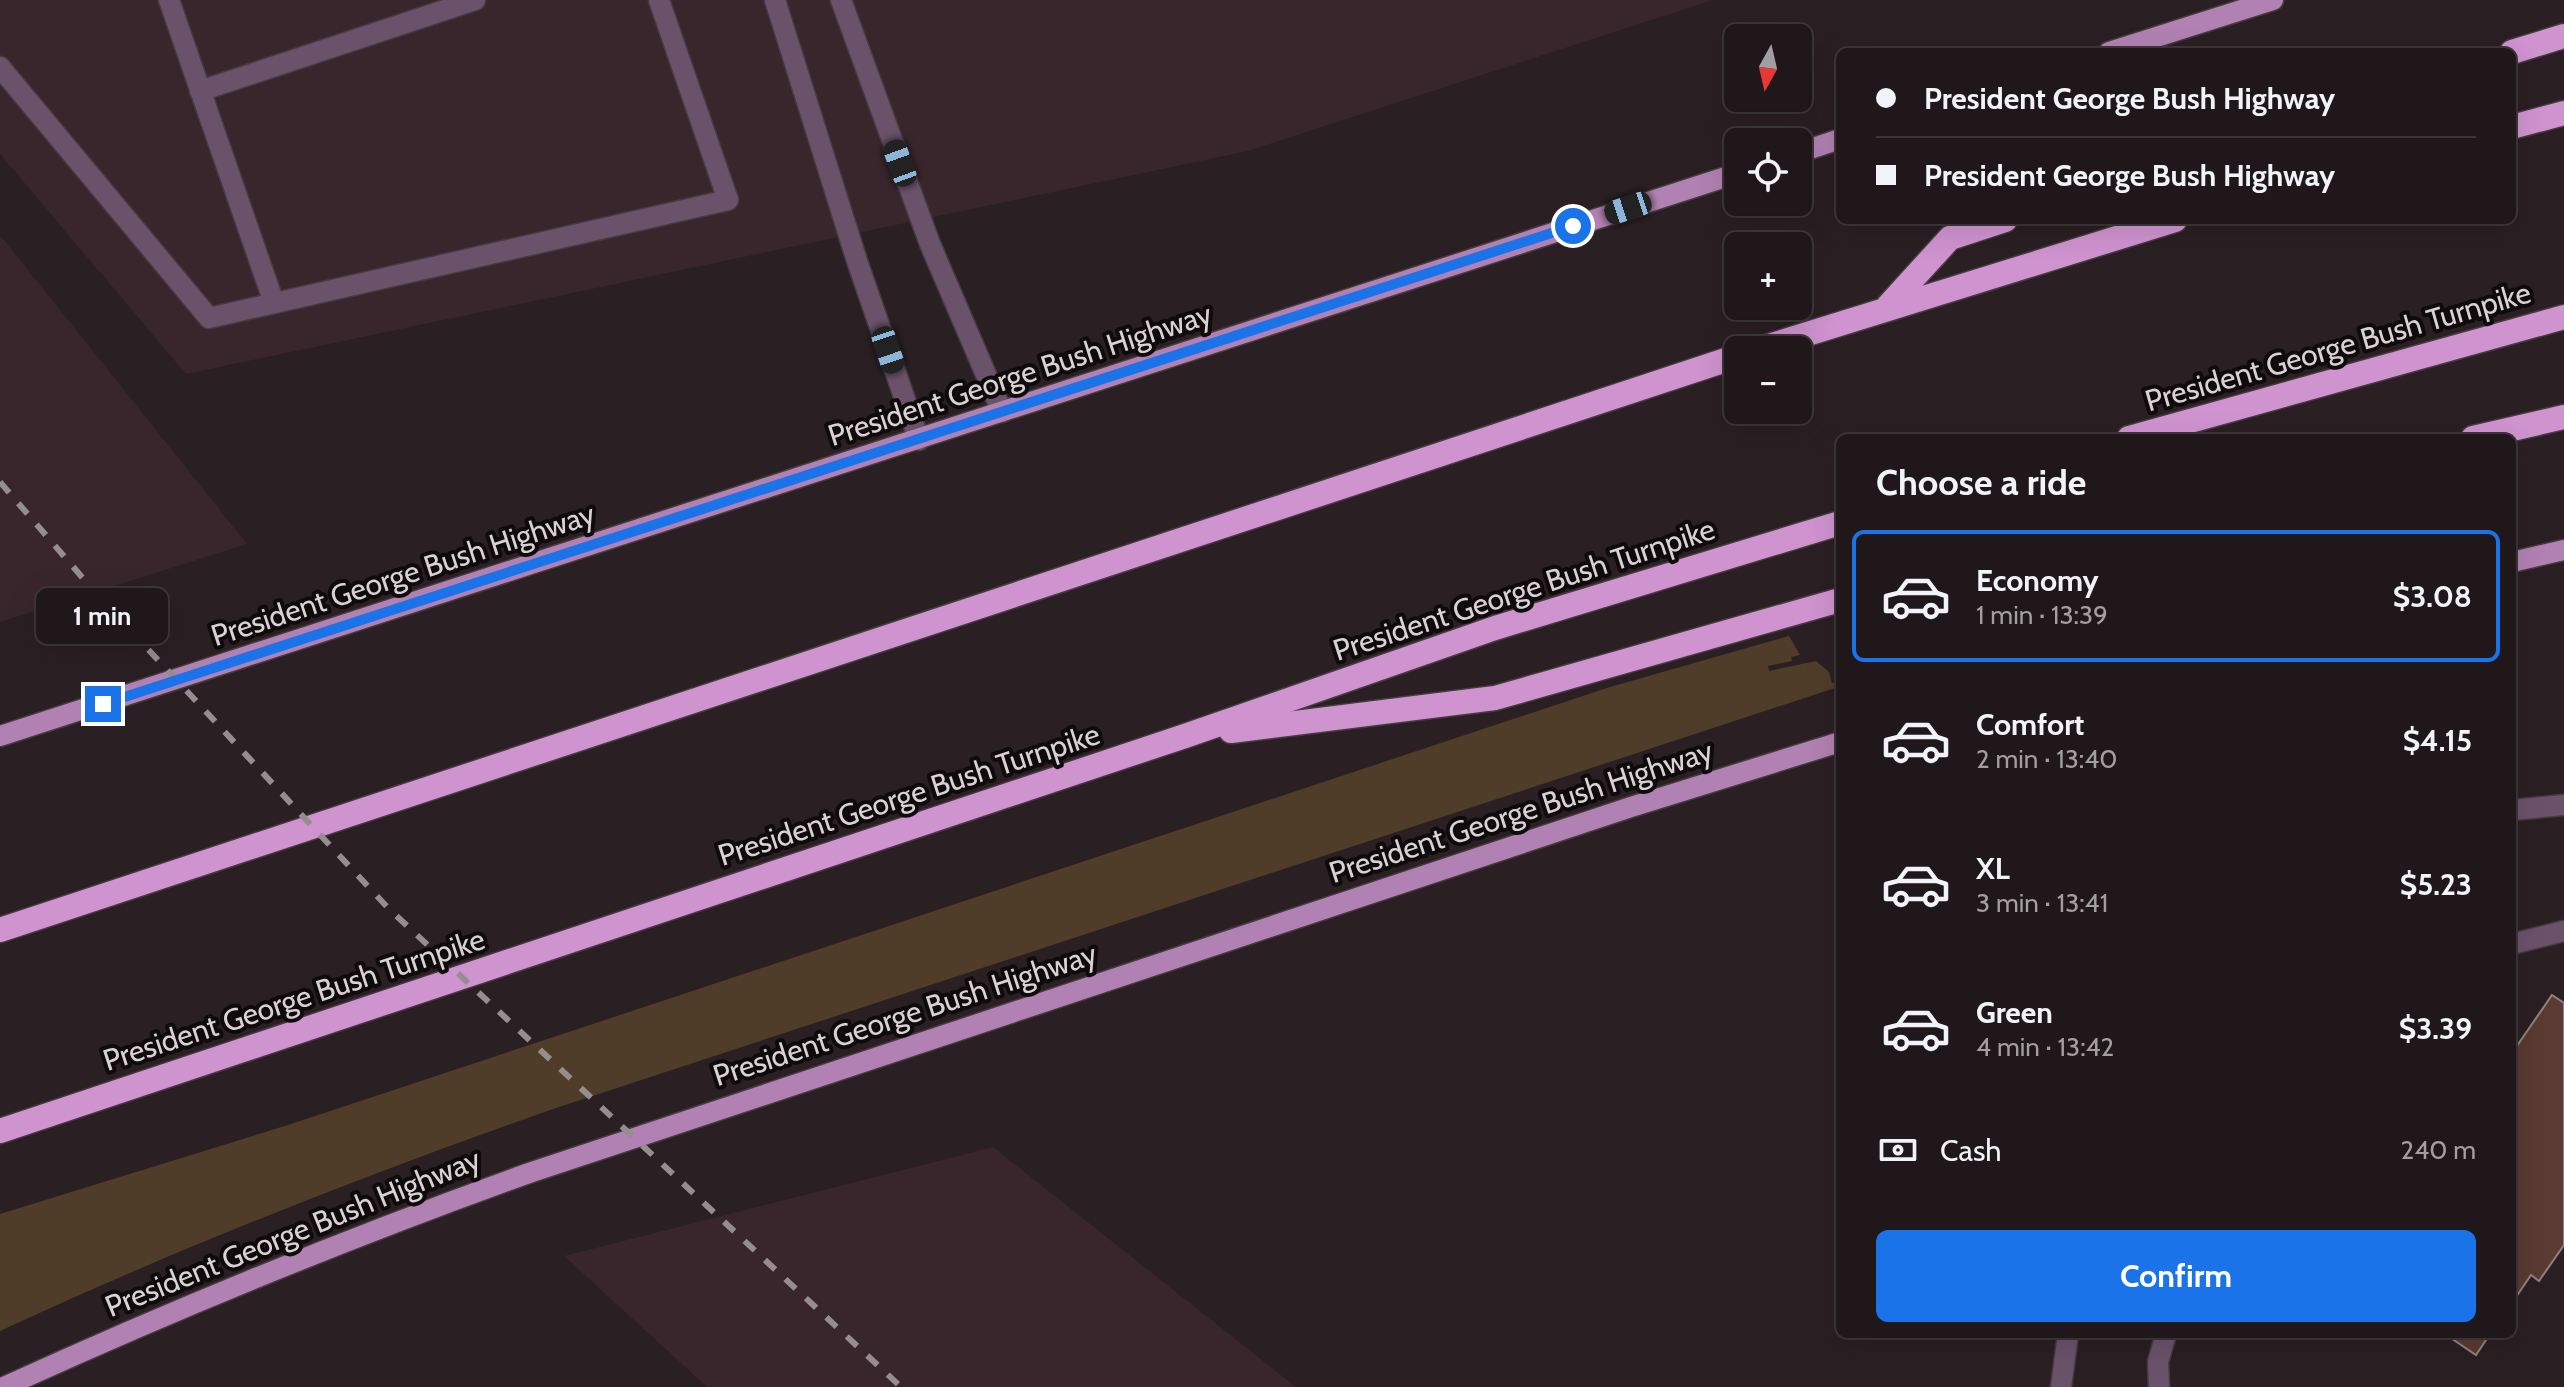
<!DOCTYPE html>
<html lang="en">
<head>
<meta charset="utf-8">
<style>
  body { margin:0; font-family:Cabin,sans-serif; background:#2d2427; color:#f1f3f6; height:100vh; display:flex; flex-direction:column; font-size:30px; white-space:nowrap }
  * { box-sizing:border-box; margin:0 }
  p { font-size:26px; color:#a29fa2 }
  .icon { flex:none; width:44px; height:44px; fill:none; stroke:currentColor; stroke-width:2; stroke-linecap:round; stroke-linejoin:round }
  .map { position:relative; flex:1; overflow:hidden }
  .details { position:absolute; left:1836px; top:434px; width:680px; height:904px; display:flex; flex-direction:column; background:#20171a; border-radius:12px; box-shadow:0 8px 32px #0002,0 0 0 2px #3d3639 }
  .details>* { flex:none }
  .guide { position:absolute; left:1836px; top:48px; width:680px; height:176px; border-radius:12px; box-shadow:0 8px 32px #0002,0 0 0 2px #3d3639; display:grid; align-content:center; height:176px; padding:0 40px; background:#20171a }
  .needle { width:52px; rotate:188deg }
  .buttons { position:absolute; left:1724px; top:24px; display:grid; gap:16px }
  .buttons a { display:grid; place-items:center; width:88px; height:88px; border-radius:12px; background:#20171a; box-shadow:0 8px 32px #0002,0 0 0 2px #3d3639; font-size:40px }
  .end { position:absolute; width:36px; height:36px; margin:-18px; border:10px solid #1a73e8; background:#fff; box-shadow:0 0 0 4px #fff }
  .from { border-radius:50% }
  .bubble { position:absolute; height:56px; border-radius:12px; background:#20171a; box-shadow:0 8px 32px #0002,0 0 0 2px #3d3639; font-size:26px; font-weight:700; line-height:56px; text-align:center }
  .car { position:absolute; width:24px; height:48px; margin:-24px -12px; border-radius:10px; box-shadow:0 0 6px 2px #0007; background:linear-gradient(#222 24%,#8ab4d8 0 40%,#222 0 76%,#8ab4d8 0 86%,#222 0) }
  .guide b { display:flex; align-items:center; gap:28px; height:76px; font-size:30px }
  .guide b+b { border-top:2px solid #3d3639 }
  .guide i { width:20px; height:20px; background:#f1f3f6 }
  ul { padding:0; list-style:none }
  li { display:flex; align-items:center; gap:24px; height:132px; margin:0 16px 12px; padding:0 24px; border:4px solid transparent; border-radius:12px }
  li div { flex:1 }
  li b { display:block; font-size:30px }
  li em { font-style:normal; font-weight:700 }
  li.current { border-color:#1a73e8 }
  li>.icon { width:72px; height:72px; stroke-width:1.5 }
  h2 { padding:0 40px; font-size:36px; line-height:96px }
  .pay { display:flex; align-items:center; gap:20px; height:88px; padding:0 40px; font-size:30px }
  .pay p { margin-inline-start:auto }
  .action { display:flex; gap:16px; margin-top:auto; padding:16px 40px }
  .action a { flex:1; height:92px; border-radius:12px; background:#1a73e8; color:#fff; font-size:32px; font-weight:700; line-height:92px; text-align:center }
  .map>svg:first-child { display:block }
</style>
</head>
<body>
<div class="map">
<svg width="2564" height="1387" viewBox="0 0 2564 1387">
  <rect width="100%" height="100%" fill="#2a1f22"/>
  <!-- built -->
  <g fill="#38262c">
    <polygon points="0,0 1713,0 1248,151 186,374 0,154"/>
    <polygon points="0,235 101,361 247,544 0,622"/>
    <polygon points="993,1147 1296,1387 707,1387 564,1256"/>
  </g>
  <!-- green -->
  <path fill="#503d29" d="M1789 636 1800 655 1791 657 1792 661 1768 666 1769 671 1816 661 1829 672 1832 683 1837 682 1838 687 556 1108C367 1174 181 1247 0 1331V1214L288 1125 1610 687Z"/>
  <!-- building -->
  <g fill="#5a3a32" stroke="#90827e" stroke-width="2">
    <polygon points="2552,995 2564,1003 2564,1245 2539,1281 2531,1275 2512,1303 2512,1053"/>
    <polygon points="2445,1334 2490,1334 2476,1355"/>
  </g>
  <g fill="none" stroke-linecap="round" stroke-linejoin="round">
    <!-- minor casing -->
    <g stroke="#463b3e" stroke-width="23">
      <g id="minor">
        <polyline points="169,0 274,303"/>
        <polyline points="775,0 857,261 919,440"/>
        <polyline points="841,0 930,244 1002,412"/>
        <polyline points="0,67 209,318 728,200 659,0"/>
        <polyline points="200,91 475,0"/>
        <polyline points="2512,810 2564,805"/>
        <polyline points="2512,944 2564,931"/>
        <polyline points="2061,1387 2068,1334"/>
        <polyline points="2159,1387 2158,1362 2166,1334"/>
      </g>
    </g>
    <!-- major casing -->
    <g stroke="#463b3e" stroke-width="23">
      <g id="major">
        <polyline points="2109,52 2273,0"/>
        <polyline points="1798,153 1840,139"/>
        <polyline points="2512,562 2564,550"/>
        <polyline points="0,736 1738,173"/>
        <path d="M4 1387C177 1308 351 1237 529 1173L1631 807 1840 742"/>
      </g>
    </g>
    <!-- highway casing -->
    <g stroke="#463b3e" stroke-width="27">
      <g id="highway">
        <polyline points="2512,52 2564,36"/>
        <polyline points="2512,127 2564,113"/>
        <polyline points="1888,306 1950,238 2005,220"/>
        <polyline points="1756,350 2175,220"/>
        <polyline points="2129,438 2564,317"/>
        <polyline points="2473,438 2564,417"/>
        <polyline points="1231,731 1495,698 1840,600"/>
        <polyline points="0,930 1738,356"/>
        <polyline points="0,1131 1185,736 1495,628 1840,523"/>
      </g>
    </g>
    <!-- minor -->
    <use href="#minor" stroke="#6a526b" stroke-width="20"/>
    <!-- major -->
    <use href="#major" stroke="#b281b3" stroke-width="20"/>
    <!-- highway -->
    <use href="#highway" stroke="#cf93d0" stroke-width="24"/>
    <!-- rail -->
    <polyline stroke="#968d8f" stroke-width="6" stroke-dasharray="14 14" stroke-linecap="butt" points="0,482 94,591 388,908 901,1387"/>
  </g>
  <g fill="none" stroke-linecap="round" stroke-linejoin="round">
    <!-- route -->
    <polyline stroke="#1a73e8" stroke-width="10" points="103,704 1573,226"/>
  </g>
  <g text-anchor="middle" stroke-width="8" stroke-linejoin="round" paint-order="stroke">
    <!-- street labels -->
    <g font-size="30" fill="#d9d1d3" stroke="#0f0a0b">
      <text transform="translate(2338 347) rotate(-16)" y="10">President George Bush Turnpike</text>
      <text transform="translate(1020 375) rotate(-18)" y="10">President George Bush Highway</text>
      <text transform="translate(403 575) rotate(-18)" y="10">President George Bush Highway</text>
      <text transform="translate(1524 590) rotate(-18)" y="10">President George Bush Turnpike</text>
      <text transform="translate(909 795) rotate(-18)" y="10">President George Bush Turnpike</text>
      <text transform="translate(1521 812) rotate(-18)" y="10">President George Bush Highway</text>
      <text transform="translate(294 1000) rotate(-18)" y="10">President George Bush Turnpike</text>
      <text transform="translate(905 1015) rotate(-18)" y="10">President George Bush Highway</text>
      <text transform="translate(293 1233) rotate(-22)" y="10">President George Bush Highway</text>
    </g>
  </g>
</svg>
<div class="buttons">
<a><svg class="needle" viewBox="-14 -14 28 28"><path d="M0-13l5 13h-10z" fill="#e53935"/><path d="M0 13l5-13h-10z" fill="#a29fa2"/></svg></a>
<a><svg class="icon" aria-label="locate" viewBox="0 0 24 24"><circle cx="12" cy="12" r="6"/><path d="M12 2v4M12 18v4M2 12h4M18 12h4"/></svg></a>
<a>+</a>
<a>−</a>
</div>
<i class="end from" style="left:1573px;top:226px"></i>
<i class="end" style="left:103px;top:704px"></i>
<div class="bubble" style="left:36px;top:588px;width:132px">1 min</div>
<i class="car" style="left:900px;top:163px;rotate:340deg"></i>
<i class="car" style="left:1628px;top:208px;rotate:252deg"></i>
<i class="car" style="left:888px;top:350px;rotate:161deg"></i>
<div class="guide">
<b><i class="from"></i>President George Bush Highway</b>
<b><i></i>President George Bush Highway</b>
</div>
<section class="details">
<h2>Choose a ride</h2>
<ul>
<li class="current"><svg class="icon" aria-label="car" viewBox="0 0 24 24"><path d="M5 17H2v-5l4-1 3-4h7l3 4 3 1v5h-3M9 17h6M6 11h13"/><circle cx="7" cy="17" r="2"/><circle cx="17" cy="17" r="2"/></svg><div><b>Economy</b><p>1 min · 13:39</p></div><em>$3.08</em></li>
<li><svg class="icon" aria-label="car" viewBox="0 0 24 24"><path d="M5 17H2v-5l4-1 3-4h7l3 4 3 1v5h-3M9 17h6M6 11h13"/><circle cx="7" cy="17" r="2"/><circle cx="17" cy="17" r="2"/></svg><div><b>Comfort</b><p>2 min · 13:40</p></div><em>$4.15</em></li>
<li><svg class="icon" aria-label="car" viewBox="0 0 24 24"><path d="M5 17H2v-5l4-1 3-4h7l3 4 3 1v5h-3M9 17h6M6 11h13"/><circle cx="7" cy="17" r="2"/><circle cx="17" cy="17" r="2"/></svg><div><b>XL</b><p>3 min · 13:41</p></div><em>$5.23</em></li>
<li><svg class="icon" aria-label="car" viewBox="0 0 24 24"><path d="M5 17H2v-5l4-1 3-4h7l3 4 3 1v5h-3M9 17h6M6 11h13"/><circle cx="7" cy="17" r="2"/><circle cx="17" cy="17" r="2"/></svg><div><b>Green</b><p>4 min · 13:42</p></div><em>$3.39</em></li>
</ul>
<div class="pay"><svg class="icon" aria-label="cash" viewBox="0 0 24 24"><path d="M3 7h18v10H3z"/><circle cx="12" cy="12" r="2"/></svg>Cash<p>240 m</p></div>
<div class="action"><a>Confirm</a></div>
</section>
</div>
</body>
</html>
